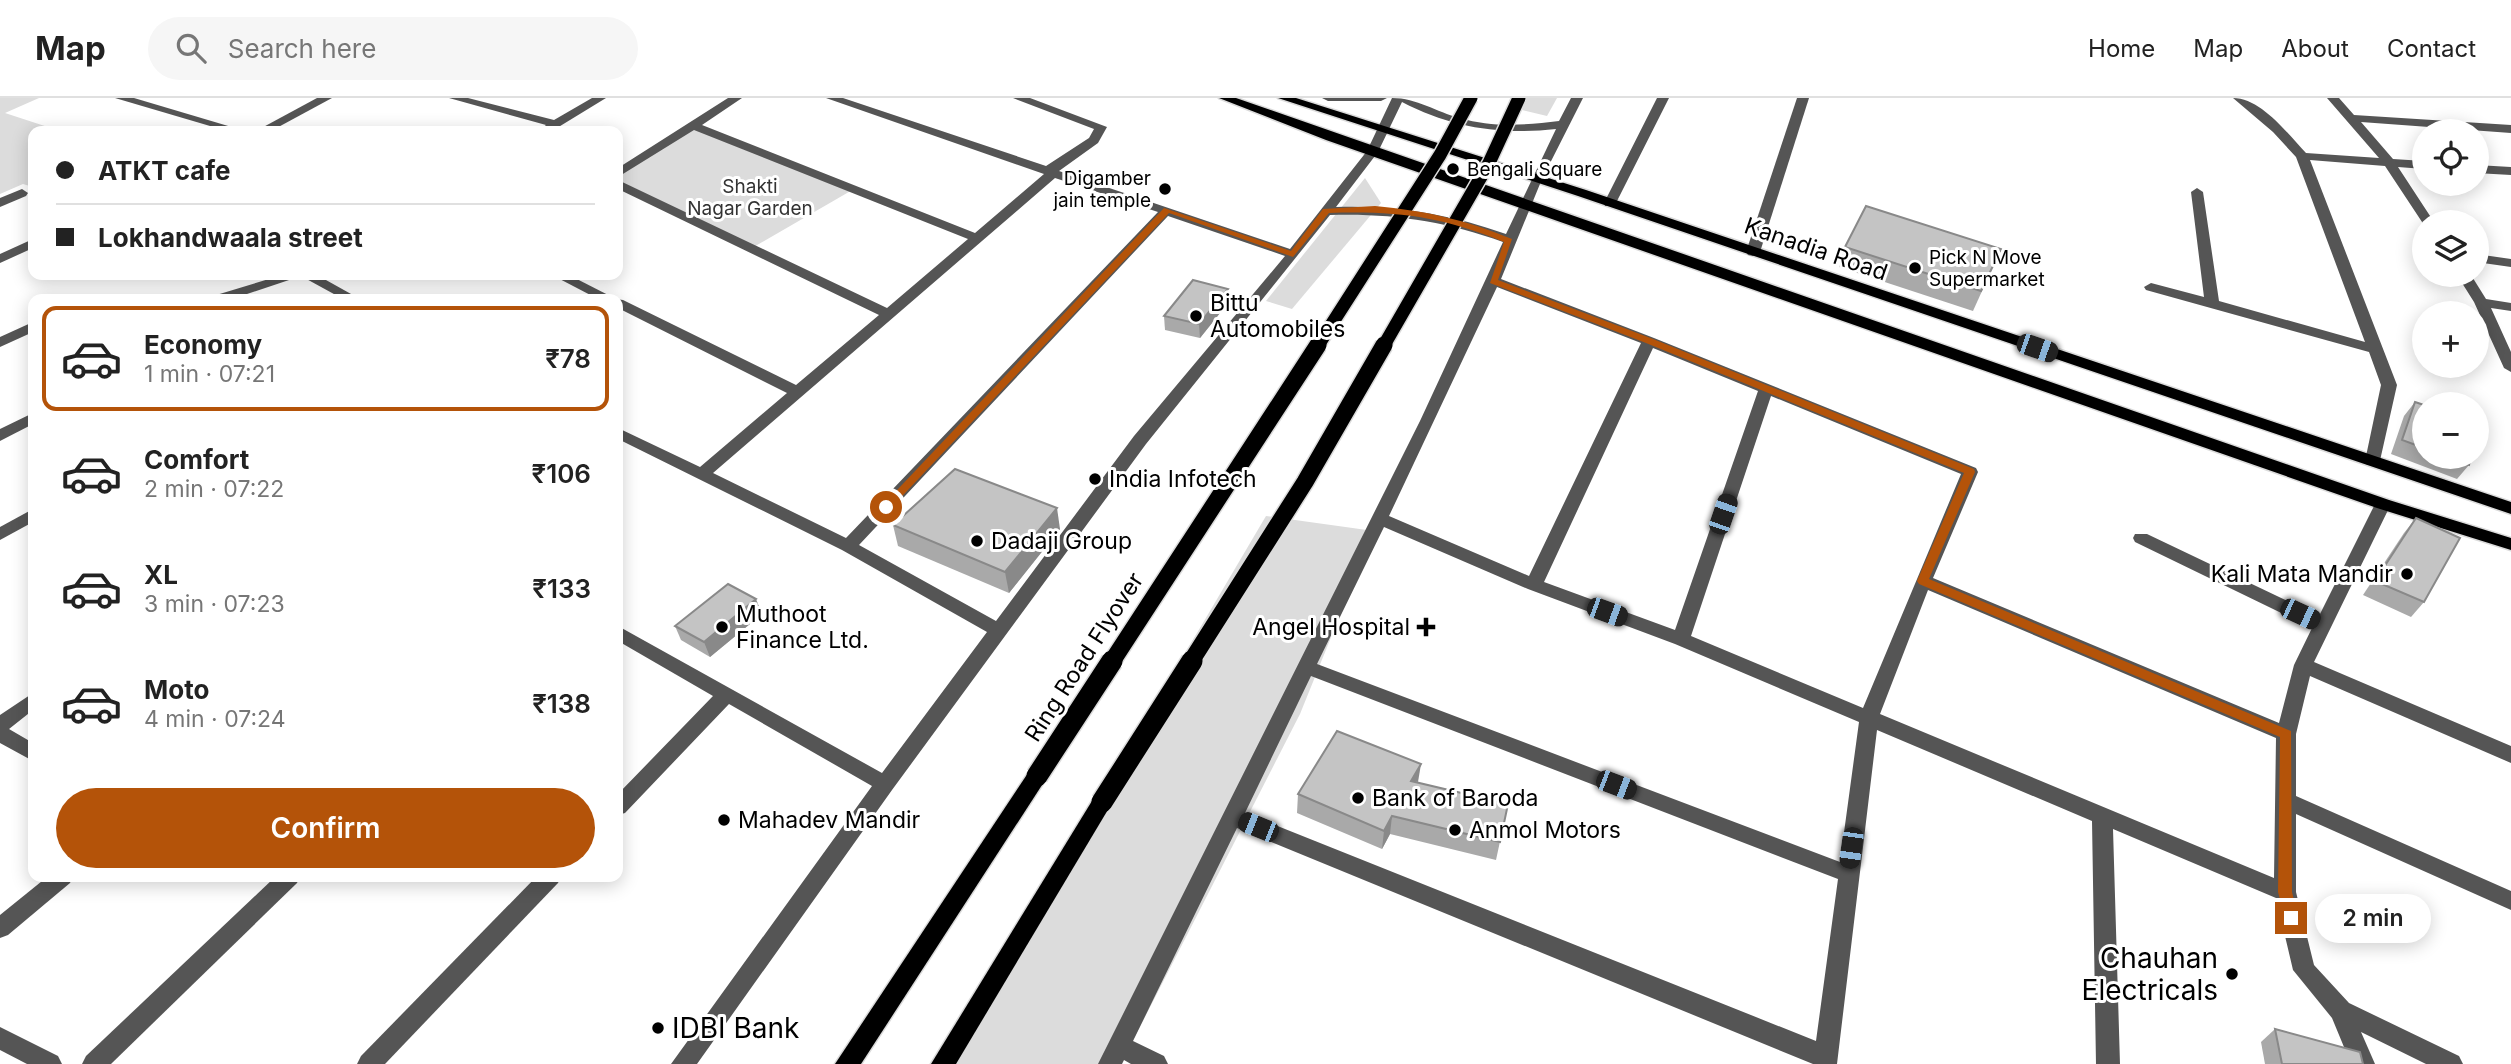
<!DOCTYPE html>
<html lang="en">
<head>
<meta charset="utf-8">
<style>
  body { margin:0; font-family:Inter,sans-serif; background:#f6f6f6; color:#222; height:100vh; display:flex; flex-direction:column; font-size:26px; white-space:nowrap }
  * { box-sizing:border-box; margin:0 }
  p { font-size:23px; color:#767676 }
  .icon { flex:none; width:38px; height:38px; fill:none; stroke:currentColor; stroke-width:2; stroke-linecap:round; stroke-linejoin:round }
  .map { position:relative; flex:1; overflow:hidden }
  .drawer { position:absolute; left:28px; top:196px; width:595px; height:588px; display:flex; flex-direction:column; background:#fff; border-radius:14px; box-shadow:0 4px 18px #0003 }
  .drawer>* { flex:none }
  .guide { position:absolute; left:28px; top:28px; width:595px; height:154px; border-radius:14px; box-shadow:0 4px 18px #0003; display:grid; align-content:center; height:154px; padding:0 28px; background:#fff }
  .buttons { position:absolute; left:2412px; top:21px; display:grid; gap:14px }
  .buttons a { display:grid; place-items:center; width:77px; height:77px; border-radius:50%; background:#fff; box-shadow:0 4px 18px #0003; font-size:35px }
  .end { position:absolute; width:32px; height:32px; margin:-16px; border:9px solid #b45309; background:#fff; box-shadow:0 0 0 4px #fff }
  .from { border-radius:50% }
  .bubble { position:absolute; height:49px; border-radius:24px; background:#fff; box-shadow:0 4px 18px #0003; font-size:23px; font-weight:600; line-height:49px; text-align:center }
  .car { position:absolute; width:21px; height:42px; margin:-21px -10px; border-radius:9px; box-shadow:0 0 5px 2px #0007; background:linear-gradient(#222 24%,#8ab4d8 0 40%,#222 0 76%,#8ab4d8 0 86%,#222 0) }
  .guide b { display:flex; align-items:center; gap:24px; height:66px; font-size:26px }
  .guide b+b { border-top:2px solid #e0e0e0 }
  .guide i { width:18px; height:18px; background:#222 }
  ul { padding:12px 0 0; list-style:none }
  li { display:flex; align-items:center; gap:21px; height:105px; margin:0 14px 10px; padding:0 14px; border:4px solid transparent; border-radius:14px }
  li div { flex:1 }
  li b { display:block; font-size:26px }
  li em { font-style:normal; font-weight:600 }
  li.active { border-color:#b45309 }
  li>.icon { width:63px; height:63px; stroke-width:1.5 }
  .primary-button { display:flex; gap:14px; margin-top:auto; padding:14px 28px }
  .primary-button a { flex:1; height:80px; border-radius:42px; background:#b45309; color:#fff; font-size:28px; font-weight:600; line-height:80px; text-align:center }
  header { display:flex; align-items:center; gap:42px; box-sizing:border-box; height:98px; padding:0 35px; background:#fff; border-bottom:2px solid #e0e0e0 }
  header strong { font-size:33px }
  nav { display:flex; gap:38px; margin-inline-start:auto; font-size:24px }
  .search { width:490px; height:63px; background:#f6f6f6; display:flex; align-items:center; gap:18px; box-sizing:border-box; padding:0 24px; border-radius:38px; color:#767676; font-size:26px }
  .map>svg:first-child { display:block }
</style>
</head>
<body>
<header>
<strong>Map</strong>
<div class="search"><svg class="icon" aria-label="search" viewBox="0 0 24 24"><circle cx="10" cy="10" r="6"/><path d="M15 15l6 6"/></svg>Search here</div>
<nav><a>Home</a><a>Map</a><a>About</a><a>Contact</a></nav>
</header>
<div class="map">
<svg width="2511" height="966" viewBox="0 0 2511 966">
  <rect width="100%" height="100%" fill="#fff"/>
  <!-- green -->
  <g fill="#dcdcdc">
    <polygon points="0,0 39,0 5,15 60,33 33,33 33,89 23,86 0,96"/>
    <polygon points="1526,0 1557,0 1547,18 1522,12"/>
    <polygon points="693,27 854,91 752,150 618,86 618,75"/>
    <polygon points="1365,80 1381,105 1292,211 1266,203"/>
    <polygon points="1266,418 1374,433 1300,616 1121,966 943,966"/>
  </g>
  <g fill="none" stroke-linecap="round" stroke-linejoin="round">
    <!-- major casing -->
    <g stroke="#dbdbdb" stroke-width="3">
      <g id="major">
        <polygon points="1219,0 1236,0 2389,402 2511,440 2511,452 2377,410 1326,42"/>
        <polygon points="1278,0 1296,0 1586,92 2511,404 2511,416 1578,98"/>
        <polygon points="1037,670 1044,672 1047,678 1044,684 861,966 835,966 1030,672"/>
        <polygon points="1102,696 1109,698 1112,704 1109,710 956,966 931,966 1095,698"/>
      </g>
    </g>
    <!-- minor -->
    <g fill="#555" fill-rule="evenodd">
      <polygon points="115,0 134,0 245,33 227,33"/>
      <polygon points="317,0 332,0 271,33 256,33"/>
      <polygon points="449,0 468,0 554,22 592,0 606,0 552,33 543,33 541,31 546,27"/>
      <path d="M728 0H742L702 27 975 135 1044 76 826 0H843L1046 68 1089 40 1094 31 1013 0H1030L1107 29 1098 45 1059 73 1290 151 1367 53 1392 0C1417 0 1436 14 1460 20 1493 30 1527 27 1559 23L1571 0H1583L1542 81 1501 181 1654 240 1976 370 1978 374 1933 480 2279 625 2294 567 2312 530 2135 444 2133 440 2135 436H2147L2319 518 2377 402H2389L2391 406 2314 564 2511 648V665L2310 578 2296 636V698L2511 793V812L2296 716V794L2314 867 2349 905 2459 958 2463 966H2426L2361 934 2375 966H2351L2332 920 2293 872 2276 800 2113 731 2120 966H2096L2092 723 1877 632 1837 966H1813L1237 730 1133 943 1164 958 1168 966H1131L1124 962 1122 966H1098L1420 323 1503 144C1445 123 1391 115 1330 117L1146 346 892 692 697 966H671L872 688 729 606 625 715 618 717V696L713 598 618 543V528L882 675 987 534 842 452 618 341V330L700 369 787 295 618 210 616 201 623 202 796 287 879 217 618 91V82L887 210 968 141 694 32 618 79V70ZM1402 4C1452 30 1500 37 1556 31L1506 136C1450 116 1395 107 1336 109L1378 54ZM1055 80 1158 114 846 440 713 375ZM1168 118 1285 158 1134 338 996 523 859 447ZM1497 189 1641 245 1529 478 1389 418ZM1653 250 1758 293 1675 532 1544 484ZM1771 298 1961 376 1863 610 1691 538ZM1384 429 1528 491 1675 546 1859 624 1840 764 1317 566ZM1928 492 2276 640 2274 780 1880 616ZM1311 578 1838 781 1816 943 1245 715Z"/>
      <polygon points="1322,0 1387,0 1381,3 1328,3"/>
      <polygon points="1657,0 1669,0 1616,105 1615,108 1605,108 1604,105"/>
      <polygon points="1797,0 1809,0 1760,154 1753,158 1748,157 1746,154"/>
      <path d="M2233 0C2261 0 2287 35 2306 55L2379 60 2327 0H2339L2354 17 2511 27V35L2361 24 2393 61 2424 63V71L2398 69 2434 124H2424V127L2385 68 2310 62 2397 287 2379 367H2367L2365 363 2381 287 2369 254 2146 192 2144 189 2151 185 2204 199 2191 94 2197 90 2203 94 2219 203 2365 244 2296 59 2273 34Z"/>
      <polygon points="2476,67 2511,69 2511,77 2476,75"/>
      <polygon points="22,91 28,95 26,98 0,109 0,100"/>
      <polygon points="33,141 33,150 0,165 0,156"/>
      <polygon points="2476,156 2511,161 2511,169 2476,164"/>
      <polygon points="282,177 317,177 360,201 343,201 301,178 232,201 211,201 213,198"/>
      <polygon points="552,177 569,177 616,201 598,201"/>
      <polygon points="2457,177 2471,177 2486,201 2511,205 2511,213 2491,210 2511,254 2511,274 2504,270 2474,204"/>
      <polygon points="33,224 33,234 0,249 0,239"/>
      <polygon points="33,315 33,326 0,343 0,331"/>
      <polygon points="33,411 33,424 0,442 0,429"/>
      <polygon points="33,595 33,612 9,631 33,645 33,663 0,645 0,617"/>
      <polygon points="47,779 73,779 70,785 8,837 0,840 0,817"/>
      <polygon points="275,779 300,779 297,785 111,966 82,966 86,958"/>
      <polygon points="536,779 561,779 558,785 385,966 357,966 361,958"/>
      <polygon points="0,929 58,958 62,966 27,966 0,952"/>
    </g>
    <!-- major -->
    <use href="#major" fill="#000" fill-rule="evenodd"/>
    <!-- major-bridge-far2 casing -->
    <g stroke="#dbdbdb" stroke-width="16" stroke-linecap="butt">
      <g id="major-bridge-far2">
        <polyline points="1317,249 1440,57 1471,0"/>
        <polyline points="1383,249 1489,65 1519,0"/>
      </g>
    </g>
    <!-- major-bridge-far1 casing -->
    <g stroke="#dbdbdb" stroke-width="20" stroke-linecap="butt">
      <g id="major-bridge-far1">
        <polyline points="1111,565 1318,247"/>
        <polyline points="1190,565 1305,384 1384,247"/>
      </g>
    </g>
    <!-- major-bridge casing -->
    <g stroke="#dbdbdb" stroke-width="24" stroke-linecap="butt">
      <g id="major-bridge">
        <polyline points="1037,678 1112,563"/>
        <polyline points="1102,704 1192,563"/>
      </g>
    </g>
    <!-- major-bridge-far2 -->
    <use href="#major-bridge-far2" stroke="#000" stroke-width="13"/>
    <!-- major-bridge-far1 -->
    <use href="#major-bridge-far1" stroke="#000" stroke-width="17"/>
    <!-- major-bridge -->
    <use href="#major-bridge" stroke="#000" stroke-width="21"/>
  </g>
  <!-- wall -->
  <g fill="#a9a9a9">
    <polygon points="1845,149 2001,151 1973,213 1839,169"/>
    <polygon points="1228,205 1200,240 1165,232 1164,218"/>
    <polygon points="2415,304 2424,307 2424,359 2471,359 2469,367 2457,381 2391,356 2404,318"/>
    <polygon points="2416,420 2424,504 2411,519 2363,497 2404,435"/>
    <polygon points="893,427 1060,431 1009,495 898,448"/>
    <polygon points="762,516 710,559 681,542 675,528"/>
    <polygon points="1418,685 1508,706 1496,762 1390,736 1382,751 1297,715 1298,696"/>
    <polygon points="2275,931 2363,966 2265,966 2261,944"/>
  </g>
  <!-- shaded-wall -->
  <g fill="#898989">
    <polygon points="1228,191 1228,205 1200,240 1199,226"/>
    <polygon points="1057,410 1060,431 1009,495 1005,474"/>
    <polygon points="756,501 762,516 710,559 704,544"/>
    <polygon points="1421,666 1418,684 1411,683"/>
    <polygon points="1392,718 1390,736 1382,751 1384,733"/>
  </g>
  <!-- building -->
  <g fill="#c4c4c4" stroke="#898989" stroke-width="2">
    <polygon points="1866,108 2001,151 1981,193 1845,149"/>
    <polygon points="1193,182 1228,191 1199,226 1164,218"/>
    <polygon points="2415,304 2424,307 2424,350 2402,342"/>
    <polygon points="2476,322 2480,323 2476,337"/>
    <polygon points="2448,359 2471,359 2469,367"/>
    <polygon points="955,371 1057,410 1005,474 893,427"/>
    <polygon points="2416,420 2460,440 2424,504 2375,483"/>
    <polygon points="728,486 756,501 704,544 675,528"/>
    <polygon points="1337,633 1421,666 1411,683 1508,706 1500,744 1392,718 1384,733 1298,696"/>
    <polygon points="2275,931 2360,954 2363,966 2282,966"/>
  </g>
  <!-- route -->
  <path fill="#b45309" d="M1375 108C1426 113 1463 121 1512 141L1498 182 1653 241 1974 371 1975 374 1929 481 2291 633 2292 794 2298 820 2296 825H2286L2278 794 2280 639 1919 486 1917 483 1964 375 1646 245 1490 185 1504 144C1439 118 1398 113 1329 115L1293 159 1169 115 890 411 881 409 1164 110 1291 153 1323 111Z"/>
  <!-- markers -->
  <g fill="#000" stroke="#fff" stroke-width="2.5">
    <circle cx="1453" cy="71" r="7"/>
    <circle cx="1165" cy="91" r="7"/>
    <circle cx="1915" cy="170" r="7"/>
    <circle cx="1196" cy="218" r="7"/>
    <circle cx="1095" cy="381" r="7"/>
    <circle cx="977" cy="443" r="7"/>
    <circle cx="2407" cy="476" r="7"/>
    <circle cx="722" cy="529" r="7"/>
    <path d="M1422.5 518.5h7v7h7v7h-7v7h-7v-7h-7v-7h7z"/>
    <circle cx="1358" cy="700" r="7"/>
    <circle cx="724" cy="722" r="7"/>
    <circle cx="1455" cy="732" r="7"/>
    <circle cx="2232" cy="876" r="7"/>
    <circle cx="658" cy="930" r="7"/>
  </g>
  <g text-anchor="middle" stroke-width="6" stroke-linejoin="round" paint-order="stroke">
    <!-- far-poi labels -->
    <g font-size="19" fill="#000" stroke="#fff" text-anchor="start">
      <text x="1467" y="78">Bengali Square</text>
      <text x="1151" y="87" text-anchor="end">Digamber<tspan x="1151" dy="22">jain temple</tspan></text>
      <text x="1929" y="166">Pick N Move<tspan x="1929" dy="22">Supermarket</tspan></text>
    </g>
    <!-- far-park labels -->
    <g font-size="19" fill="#333" stroke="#fff">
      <text x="750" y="95">Shakti<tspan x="750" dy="22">Nagar Garden</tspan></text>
    </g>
    <!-- street labels -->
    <g font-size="23" fill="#000" stroke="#fff">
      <text transform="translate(1816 151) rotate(19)" y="8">Kanadia Road</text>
      <text transform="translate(1084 559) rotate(-57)" y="8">Ring Road Flyover</text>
    </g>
    <!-- poi labels -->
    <g font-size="23" fill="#000" stroke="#fff" text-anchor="start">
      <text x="1210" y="213">Bittu<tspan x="1210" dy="26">Automobiles</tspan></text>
      <text x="1109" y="389">India Infotech</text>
      <text x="991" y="451">Dadaji Group</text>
      <text x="2393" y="484" text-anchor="end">Kali Mata Mandir</text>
      <text x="736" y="524">Muthoot<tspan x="736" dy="26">Finance Ltd.</tspan></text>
      <text x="1410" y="537" text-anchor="end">Angel Hospital</text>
      <text x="1372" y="708">Bank of Baroda</text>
      <text x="738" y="730">Mahadev Mandir</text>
      <text x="1469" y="740">Anmol Motors</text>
    </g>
    <!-- near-poi labels -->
    <g font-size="28" fill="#000" stroke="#fff" text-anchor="end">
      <text x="2218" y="870">Chauhan<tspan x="2218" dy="32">Electricals</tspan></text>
      <text x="672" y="940" text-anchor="start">IDBI Bank</text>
    </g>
  </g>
</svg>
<div class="buttons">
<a><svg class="icon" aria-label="locate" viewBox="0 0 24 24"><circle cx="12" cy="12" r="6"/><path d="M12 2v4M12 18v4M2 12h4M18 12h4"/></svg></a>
<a><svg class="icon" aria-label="layers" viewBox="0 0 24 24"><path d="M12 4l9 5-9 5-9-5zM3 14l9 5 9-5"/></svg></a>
<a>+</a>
<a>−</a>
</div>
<i class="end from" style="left:886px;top:409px"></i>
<i class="end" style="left:2291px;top:820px"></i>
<div class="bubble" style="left:2315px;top:796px;width:116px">2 min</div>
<i class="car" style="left:2037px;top:250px;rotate:109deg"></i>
<i class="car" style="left:1723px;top:416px;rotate:19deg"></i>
<i class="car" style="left:1607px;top:514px;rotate:110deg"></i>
<i class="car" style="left:2300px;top:516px;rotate:115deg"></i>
<i class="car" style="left:1616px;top:687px;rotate:111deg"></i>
<i class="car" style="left:1258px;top:729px;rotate:292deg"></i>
<i class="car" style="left:1851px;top:750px;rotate:188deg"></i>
<div class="guide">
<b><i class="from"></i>ATKT cafe</b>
<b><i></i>Lokhandwaala street</b>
</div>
<section class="drawer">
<ul>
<li class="active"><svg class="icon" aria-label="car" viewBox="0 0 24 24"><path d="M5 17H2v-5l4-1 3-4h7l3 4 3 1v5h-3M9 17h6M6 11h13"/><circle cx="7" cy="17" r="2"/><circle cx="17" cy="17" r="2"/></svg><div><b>Economy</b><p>1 min · 07:21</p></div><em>₹78</em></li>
<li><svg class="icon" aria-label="car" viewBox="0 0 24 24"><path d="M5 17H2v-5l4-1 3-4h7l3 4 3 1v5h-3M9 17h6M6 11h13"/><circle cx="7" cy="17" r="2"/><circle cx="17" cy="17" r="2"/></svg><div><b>Comfort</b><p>2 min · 07:22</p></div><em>₹106</em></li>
<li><svg class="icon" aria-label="car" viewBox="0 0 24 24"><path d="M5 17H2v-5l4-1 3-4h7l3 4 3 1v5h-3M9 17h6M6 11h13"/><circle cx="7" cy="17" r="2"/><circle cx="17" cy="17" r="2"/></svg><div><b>XL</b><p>3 min · 07:23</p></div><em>₹133</em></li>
<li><svg class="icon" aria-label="car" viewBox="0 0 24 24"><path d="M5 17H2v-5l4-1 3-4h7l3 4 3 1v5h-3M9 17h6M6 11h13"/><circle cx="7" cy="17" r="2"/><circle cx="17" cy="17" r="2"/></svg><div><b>Moto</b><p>4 min · 07:24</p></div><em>₹138</em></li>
</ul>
<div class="primary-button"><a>Confirm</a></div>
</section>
</div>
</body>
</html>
